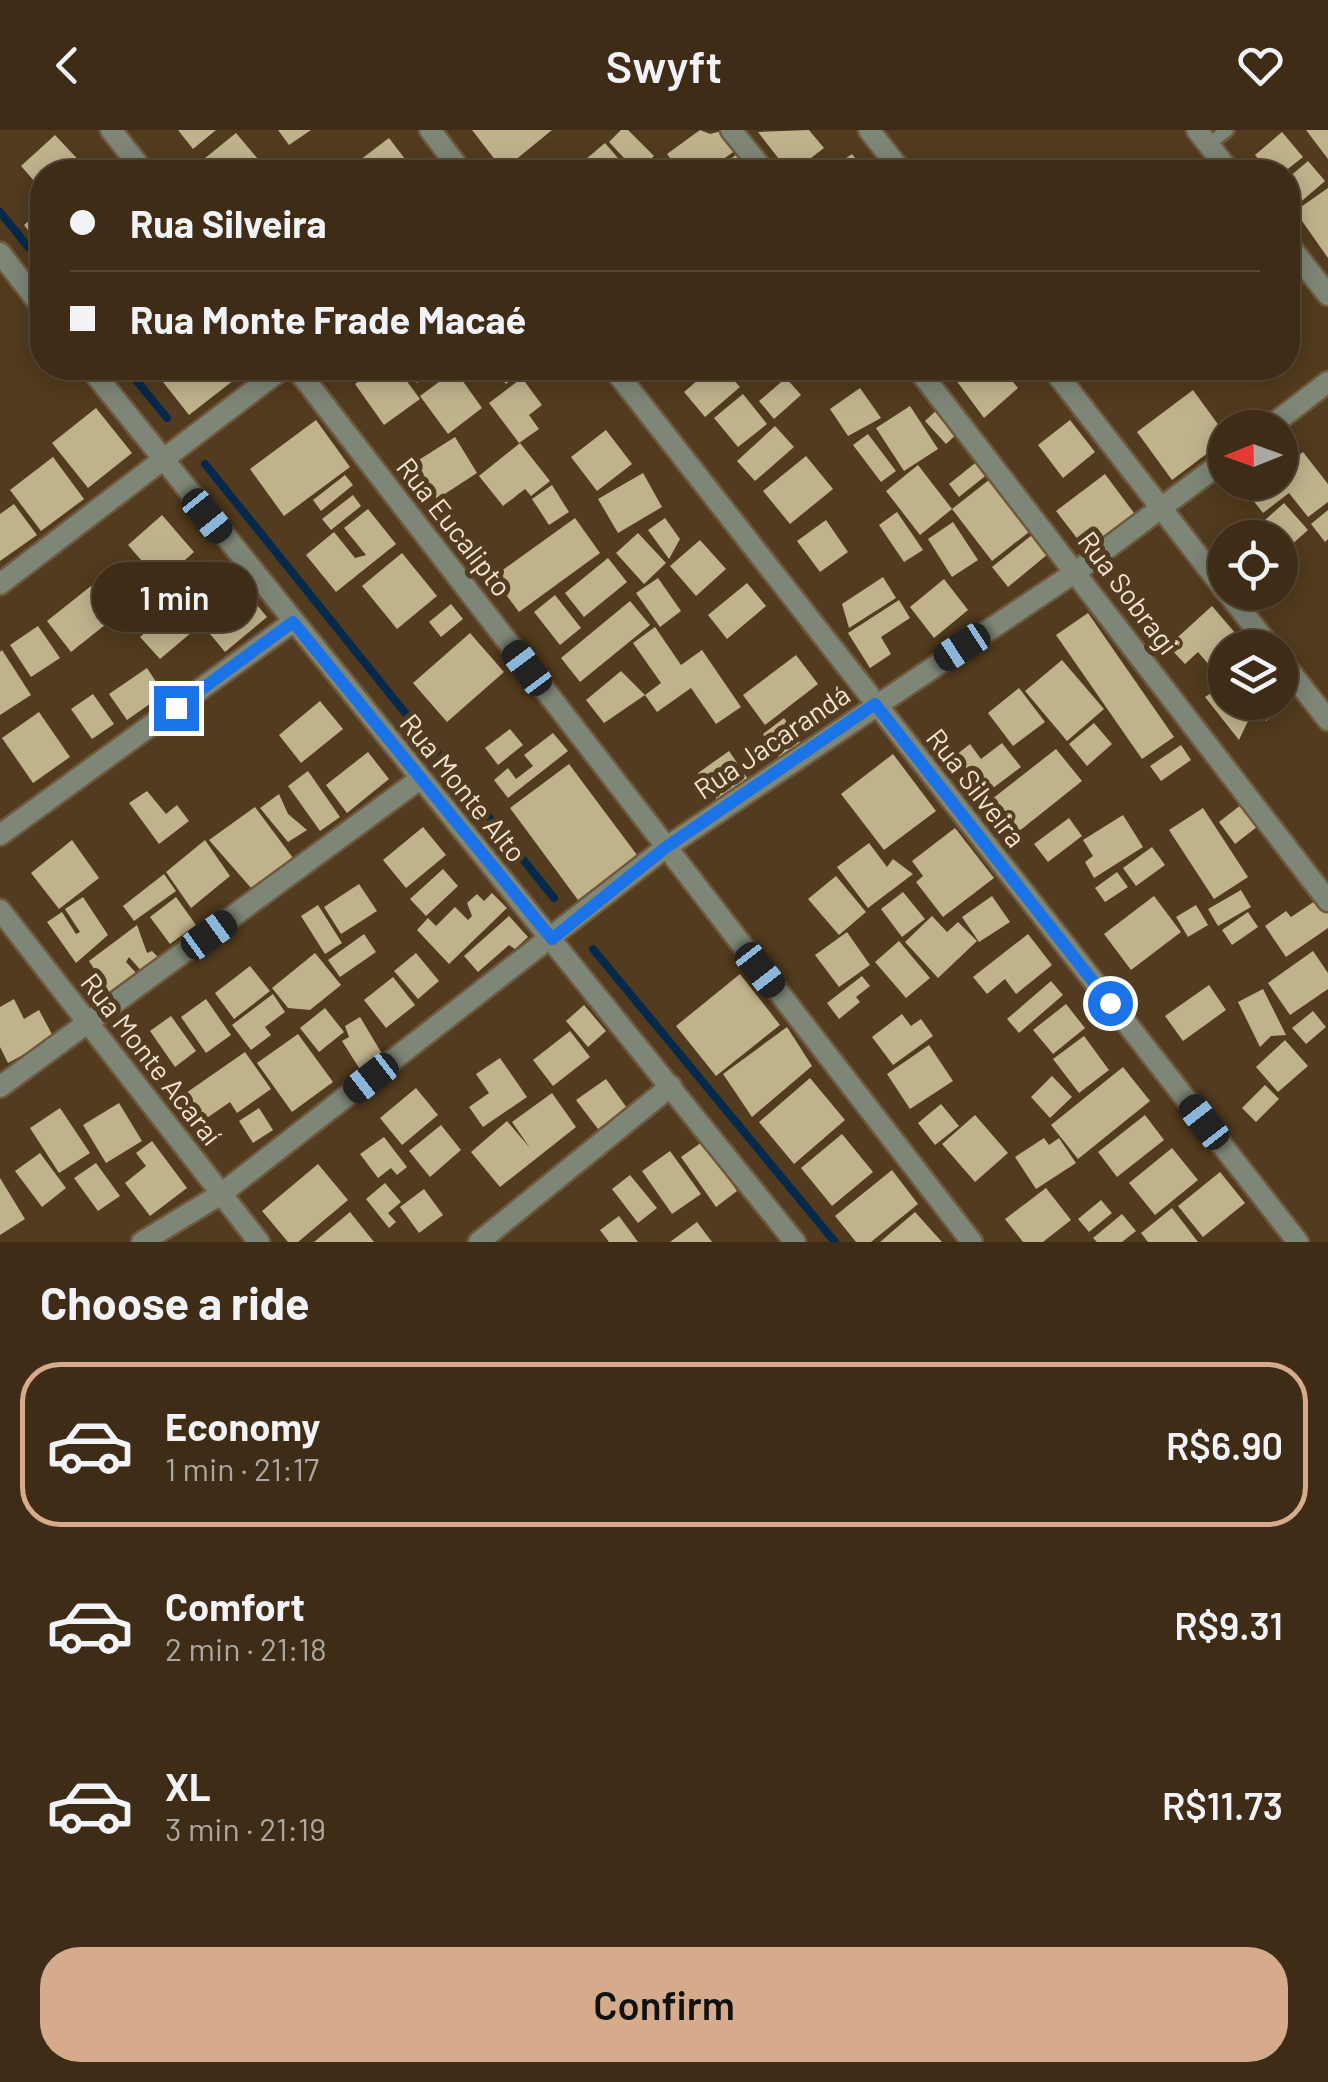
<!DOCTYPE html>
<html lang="en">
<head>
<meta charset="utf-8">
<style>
  body { margin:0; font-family:Barlow,sans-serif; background:#45341f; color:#f1f3f6; height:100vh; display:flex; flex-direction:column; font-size:38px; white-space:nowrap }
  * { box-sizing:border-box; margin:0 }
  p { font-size:32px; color:#ada7a1 }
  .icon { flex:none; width:55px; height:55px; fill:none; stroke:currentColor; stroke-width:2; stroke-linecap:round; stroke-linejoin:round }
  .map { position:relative; height:1112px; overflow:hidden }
  .panel { display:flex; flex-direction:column; background:#3e2c16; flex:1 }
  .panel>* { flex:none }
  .guide { position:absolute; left:30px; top:30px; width:1270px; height:220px; border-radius:40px; box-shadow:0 5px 25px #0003,0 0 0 2px #574835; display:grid; align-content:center; height:220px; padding:0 40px; background:#3e2c16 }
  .needle { width:65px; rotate:269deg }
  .tools { position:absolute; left:1208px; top:280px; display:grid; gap:20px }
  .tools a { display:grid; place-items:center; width:90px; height:90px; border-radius:50%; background:#3e2c16; box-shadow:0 5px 25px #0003,0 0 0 2px #574835; font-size:50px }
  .end { position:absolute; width:45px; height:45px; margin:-22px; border:12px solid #1a73e8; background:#fff; box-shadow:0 0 0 5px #fff }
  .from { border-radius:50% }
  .bubble { position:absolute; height:70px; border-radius:35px; background:#3e2c16; box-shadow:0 5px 25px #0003,0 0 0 2px #574835; font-size:32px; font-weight:600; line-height:70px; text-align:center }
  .car { position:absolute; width:30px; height:60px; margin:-30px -15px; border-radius:12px; box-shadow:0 0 8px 2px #0007; background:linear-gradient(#222 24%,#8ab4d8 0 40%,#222 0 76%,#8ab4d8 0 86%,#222 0) }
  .guide b { display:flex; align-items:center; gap:35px; height:95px; font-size:38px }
  .guide b+b { border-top:2px solid #574835 }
  .guide i { width:25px; height:25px; background:#f1f3f6 }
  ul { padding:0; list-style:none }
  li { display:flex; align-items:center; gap:30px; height:165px; margin:0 20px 15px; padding:0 20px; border:5px solid transparent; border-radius:40px }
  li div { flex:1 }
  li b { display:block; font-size:38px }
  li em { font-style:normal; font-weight:600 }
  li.on { border-color:#d6ab8b }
  li>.icon { width:90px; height:90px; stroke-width:1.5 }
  h2 { padding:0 40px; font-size:45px; line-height:120px }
  .button { display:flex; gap:20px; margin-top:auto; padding:20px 40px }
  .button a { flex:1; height:115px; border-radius:40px; background:#d6ab8b; color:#111; font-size:40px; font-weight:600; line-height:115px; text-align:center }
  header { display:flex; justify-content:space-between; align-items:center; height:130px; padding:0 40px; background:#3e2c16; font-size:45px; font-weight:600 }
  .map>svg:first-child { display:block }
</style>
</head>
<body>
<header><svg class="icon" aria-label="back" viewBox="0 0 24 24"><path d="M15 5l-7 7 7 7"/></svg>Swyft<svg class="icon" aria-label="heart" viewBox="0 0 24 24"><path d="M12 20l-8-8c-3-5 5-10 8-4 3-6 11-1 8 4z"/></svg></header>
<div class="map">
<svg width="1328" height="1112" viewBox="0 0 1328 1112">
  <rect width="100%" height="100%" fill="#523b1e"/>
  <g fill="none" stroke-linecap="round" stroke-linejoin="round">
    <!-- stream -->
    <g stroke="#05294b" stroke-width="8">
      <polyline points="0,82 42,134"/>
      <polyline points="126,238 167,288"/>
      <polyline points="205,334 554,768"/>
      <polyline points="593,819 835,1112"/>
    </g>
  </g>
  <!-- building -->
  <g fill="#c0b38c">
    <polygon points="178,0 216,0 193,19"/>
    <polygon points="278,0 311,0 289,15"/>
    <polygon points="472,0 552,0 503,40"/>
    <polygon points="621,0 628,0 654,26 637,42 609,12"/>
    <polygon points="700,0 710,4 726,0 739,18 705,42 680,42 667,24"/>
    <polygon points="809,0 824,18 807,31 816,42 789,42 758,2"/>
    <polygon points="1306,0 1328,0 1328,29"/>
    <polygon points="1282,2 1303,27 1284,42 1270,42 1255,25"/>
    <polygon points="236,3 269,42 188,42"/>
    <polygon points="55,5 86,38 81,42 42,42 42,60 21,36"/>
    <polygon points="389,8 415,42 344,42"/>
    <polygon points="605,13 630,42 584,42 579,35"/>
    <polygon points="852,24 866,42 826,42"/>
    <polygon points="736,25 749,42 711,42"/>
    <polygon points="1308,31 1325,51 1297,75 1288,64 1288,48"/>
    <polygon points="1328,58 1328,128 1295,81"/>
    <polygon points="42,80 42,118 24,95"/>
    <polygon points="152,238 239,238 243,243 189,285"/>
    <polygon points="378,238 397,238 420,269 384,295 355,254"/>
    <polygon points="406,238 439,238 417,253"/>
    <polygon points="492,238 525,238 506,254"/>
    <polygon points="712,238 723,238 740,257 705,287 684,262"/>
    <polygon points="947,238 1001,238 1018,258 984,288"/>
    <polygon points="455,240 482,278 448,304 420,266"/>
    <polygon points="522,248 542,275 529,285 539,299 519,313 489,273"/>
    <polygon points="786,248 801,265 774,289 759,271"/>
    <polygon points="860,258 881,288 848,306 830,279"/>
    <polygon points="1193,260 1225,304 1225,310 1172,350 1137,302"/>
    <polygon points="743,264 767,294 738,317 714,288"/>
    <polygon points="910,276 938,319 904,341 876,298"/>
    <polygon points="96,278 132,323 88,358 52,313"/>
    <polygon points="939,278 960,301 946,314 925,291"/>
    <polygon points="316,290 350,337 284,386 250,339"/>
    <polygon points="1070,290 1095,322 1063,348 1038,315"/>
    <polygon points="775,296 794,317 755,351 737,331"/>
    <polygon points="606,300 632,334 597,361 571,327"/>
    <polygon points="868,304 896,341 881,352 853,315"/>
    <polygon points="455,307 477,343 437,369 414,333"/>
    <polygon points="520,313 550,351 531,366 525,359 503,376 479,346"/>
    <polygon points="1303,322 1328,354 1328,372 1308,387 1289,363 1263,383 1249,365 1265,352 1280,352 1280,341"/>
    <polygon points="806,326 833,359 790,394 763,361"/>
    <polygon points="53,327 84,369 41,401 10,360"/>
    <polygon points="979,330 989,343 959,367 949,354"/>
    <polygon points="918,335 952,379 989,350 1029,402 992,431 952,379 920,405 886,361"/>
    <polygon points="643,343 662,377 618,403 598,369"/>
    <polygon points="1105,344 1134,383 1086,420 1056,381"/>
    <polygon points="345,345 353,355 321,381 313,370"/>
    <polygon points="552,355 569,382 549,395 532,369"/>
    <polygon points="353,365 361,376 331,400 322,389"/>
    <polygon points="1284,373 1308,400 1280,425 1280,408 1245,408"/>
    <polygon points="14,374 37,405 0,431 0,384"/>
    <polygon points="368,379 396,414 336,462 306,425 334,402 355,428 366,425 344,398"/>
    <polygon points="1328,380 1328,409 1325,412 1311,394"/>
    <polygon points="897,382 923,420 904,432 879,395"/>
    <polygon points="162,385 194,422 175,439 187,454 200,444 227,476 201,499 128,415"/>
    <polygon points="575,388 600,423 519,482 493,447"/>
    <polygon points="665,388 680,409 669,429 648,400"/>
    <polygon points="826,390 848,422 820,442 797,411"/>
    <polygon points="953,392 978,430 952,447 928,409"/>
    <polygon points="638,403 666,433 644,454 616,423"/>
    <polygon points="1032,405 1048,424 1008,457 992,437"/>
    <polygon points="700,410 726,439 696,466 670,436"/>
    <polygon points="402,423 437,466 397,499 362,456"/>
    <polygon points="608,428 627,452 584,487 565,463"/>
    <polygon points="142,441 165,468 129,500 105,473"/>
    <polygon points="883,447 896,468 849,498 842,474"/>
    <polygon points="658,448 681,481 660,497 636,463"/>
    <polygon points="944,449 968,480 934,508 910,477"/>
    <polygon points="747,453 766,476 727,509 708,485"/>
    <polygon points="91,456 115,487 71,522 47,491"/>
    <polygon points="247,463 267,487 225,522 205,498"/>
    <polygon points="555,465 581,498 560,515 534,482"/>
    <polygon points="899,470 910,488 881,507 891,524 870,538 848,503"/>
    <polygon points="630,471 650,495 580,552 561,528"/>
    <polygon points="451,474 463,489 441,507 429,492"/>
    <polygon points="1212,476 1248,518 1225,518 1225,537 1217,544 1198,522 1185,534 1168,516"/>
    <polygon points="173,479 192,502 160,529 140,507"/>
    <polygon points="1088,483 1174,607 1142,629 1056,505"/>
    <polygon points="38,496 60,528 31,547 10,515"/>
    <polygon points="655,497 681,535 702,520 741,577 716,594 691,558 657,582 645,565 661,553 633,513"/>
    <polygon points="470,503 504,542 447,592 413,553"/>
    <polygon points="2,520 31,565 0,585 0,522"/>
    <polygon points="796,525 818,554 765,595 743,565"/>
    <polygon points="1062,530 1104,579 1067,611 1025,561"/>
    <polygon points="147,538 164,564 127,590 109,564"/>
    <polygon points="621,541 645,565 604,593 586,570"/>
    <polygon points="1225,554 1225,572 1237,572 1249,589 1239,610 1205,567"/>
    <polygon points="1019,558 1045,592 1013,616 988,583"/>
    <polygon points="1280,561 1289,573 1266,591 1252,572 1280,572"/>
    <polygon points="93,564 114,594 92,609 71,579"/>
    <polygon points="320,571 343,599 301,633 279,605"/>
    <polygon points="39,582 70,627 33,653 2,608"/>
    <polygon points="784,588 803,616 782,631 763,604"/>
    <polygon points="1094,593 1112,614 1087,636 1069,614"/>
    <polygon points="510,599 523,615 498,635 485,618"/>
    <polygon points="553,603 568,621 508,668 494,650 508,638 516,649 533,636 524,625"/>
    <polygon points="1002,613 1021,637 985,664 956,625 970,614 981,629"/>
    <polygon points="1181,615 1191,630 1161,651 1150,636"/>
    <polygon points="1056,619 1082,651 1018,702 992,669"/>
    <polygon points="729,621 750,652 719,673 698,643"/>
    <polygon points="368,622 389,649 347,683 326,655"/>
    <polygon points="893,624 936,681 884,720 841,664"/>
    <polygon points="569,634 637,725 578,770 510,678"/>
    <polygon points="308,641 340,687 320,701 288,656"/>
    <polygon points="147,661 166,684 177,675 189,691 159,714 129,673"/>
    <polygon points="279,664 288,684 307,700 288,712 260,678"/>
    <polygon points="1246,671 1262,693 1235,714 1219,692"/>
    <polygon points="255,677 293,728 252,759 209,710"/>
    <polygon points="1203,678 1248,747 1214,769 1169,700"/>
    <polygon points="1123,685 1143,717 1094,748 1085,732 1093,726 1083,710"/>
    <polygon points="1069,688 1082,706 1048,732 1034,714"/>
    <polygon points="423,697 446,725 406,758 383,730"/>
    <polygon points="955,698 994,748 943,787 916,752 923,746 912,731"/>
    <polygon points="72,710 99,748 59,779 31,743"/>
    <polygon points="205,710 230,746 191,778 166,742"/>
    <polygon points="869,713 887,737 893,729 913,744 868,778 837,737"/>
    <polygon points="1152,717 1165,735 1136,756 1123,738"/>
    <polygon points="443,739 458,756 426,786 410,769"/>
    <polygon points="1117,742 1128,757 1105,772 1095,758"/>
    <polygon points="164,744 176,761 134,791 123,776"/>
    <polygon points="836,746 866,782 839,805 808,769"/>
    <polygon points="359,754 377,781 341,804 324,777"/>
    <polygon points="1241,760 1251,777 1218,796 1208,779"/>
    <polygon points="903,762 925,789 902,807 881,779"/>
    <polygon points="492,763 507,778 449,834 417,800 428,788 436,796 455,777 468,790 472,786 467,773 477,764 484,771"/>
    <polygon points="992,766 1010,792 979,812 962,787"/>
    <polygon points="1154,766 1181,802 1131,840 1104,804"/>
    <polygon points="83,767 108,805 76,833 47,792 62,782 76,804 80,802 65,779"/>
    <polygon points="176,767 196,795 170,814 150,787"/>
    <polygon points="1321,767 1328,777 1328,798 1286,827 1265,796 1286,781 1291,787"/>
    <polygon points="318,775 342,813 325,824 301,786"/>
    <polygon points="1196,775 1208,795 1188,807 1176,787"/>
    <polygon points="1248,782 1258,797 1232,815 1222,800"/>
    <polygon points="509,786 528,807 515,819 509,815 478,842 464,826"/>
    <polygon points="932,786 947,802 958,792 977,811 938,848 905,812"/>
    <polygon points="137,795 147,823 152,821 163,832 144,844 129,827 126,832 139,846 113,868 89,831"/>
    <polygon points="847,802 870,835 839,857 815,825"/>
    <polygon points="364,804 376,822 340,847 328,830"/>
    <polygon points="1028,804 1052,835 1016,864 1005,849 987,864 973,847"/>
    <polygon points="899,811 930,848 906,868 875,832"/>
    <polygon points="1313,821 1328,843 1328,859 1290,885 1268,853"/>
    <polygon points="315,823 341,855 310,880 288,878 272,858"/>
    <polygon points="416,823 439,851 418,869 394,841"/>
    <polygon points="250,836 270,861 234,889 215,863"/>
    <polygon points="740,844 780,895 716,946 676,896"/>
    <polygon points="862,846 870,856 856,867 860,872 839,889 827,873"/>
    <polygon points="393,847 415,875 386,898 364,870"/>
    <polygon points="1051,851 1063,865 1019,903 1007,889"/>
    <polygon points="1209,855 1226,880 1183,911 1165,886"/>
    <polygon points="1263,859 1286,905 1271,906 1260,917 1238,872"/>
    <polygon points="273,864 285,882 265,897 271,905 251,920 232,895"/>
    <polygon points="14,869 24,889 39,880 54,908 8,933 0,917 0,877"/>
    <polygon points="206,869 231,905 206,923 181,887"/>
    <polygon points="1066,874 1085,898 1053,924 1033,900"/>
    <polygon points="584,875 606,901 588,917 566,891"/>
    <polygon points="325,878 344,902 319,922 300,898"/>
    <polygon points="1313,881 1326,897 1306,914 1292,898"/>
    <polygon points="902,884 911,896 921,889 933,906 893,935 872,907"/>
    <polygon points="171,886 196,921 175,937 150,901"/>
    <polygon points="360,887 384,927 361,941 342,911 349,907 345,896"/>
    <polygon points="787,897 812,936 752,987 723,944"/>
    <polygon points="570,901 590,927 553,956 533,930"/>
    <polygon points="298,904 333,952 292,982 257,933"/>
    <polygon points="1084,906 1109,940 1079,963 1053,929"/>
    <polygon points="1285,910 1308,936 1278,962 1256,937"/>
    <polygon points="929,915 953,951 910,979 887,944"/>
    <polygon points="245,922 271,959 237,983 230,972 204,990 186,963"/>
    <polygon points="500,928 527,967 483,997 469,977 489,963 476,944"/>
    <polygon points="1123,937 1150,971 1078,1029 1051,995"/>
    <polygon points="1052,946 1072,967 1050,988 1031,967"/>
    <polygon points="810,948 845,990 794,1034 759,992"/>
    <polygon points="606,949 627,978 598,999 576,970"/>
    <polygon points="1265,955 1279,969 1256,992 1242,978"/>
    <polygon points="416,958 438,985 402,1015 380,988"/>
    <polygon points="552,963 576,997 500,1057 471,1022 507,991 530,1018 512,992"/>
    <polygon points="119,973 142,1011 106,1033 83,995"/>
    <polygon points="941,974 959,996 935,1015 918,993"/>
    <polygon points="60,978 90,1023 59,1043 30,998"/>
    <polygon points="259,978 273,1000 253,1013 239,991"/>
    <polygon points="975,985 1008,1023 975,1052 942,1014"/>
    <polygon points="1145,985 1164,1010 1117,1047 1098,1022"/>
    <polygon points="441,995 461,1020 430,1047 409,1021"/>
    <polygon points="842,1004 873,1042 832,1076 801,1038"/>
    <polygon points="384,1007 407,1037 397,1045 391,1038 378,1048 360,1024"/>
    <polygon points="1044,1008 1049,1015 1059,1008 1076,1033 1036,1059 1015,1027"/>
    <polygon points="152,1011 187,1058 150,1086 125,1053 146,1036 136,1023"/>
    <polygon points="702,1012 737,1061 716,1077 681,1027"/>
    <polygon points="1172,1018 1198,1050 1155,1085 1129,1053"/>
    <polygon points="670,1021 701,1064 672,1084 642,1041"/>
    <polygon points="40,1023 66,1058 42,1077 15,1041"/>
    <polygon points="96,1033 120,1066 98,1081 74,1048"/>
    <polygon points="318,1034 348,1070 298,1112 288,1112 262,1081"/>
    <polygon points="892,1040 918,1074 871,1112 856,1112 835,1086"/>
    <polygon points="1220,1042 1245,1073 1203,1107 1178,1076"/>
    <polygon points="630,1045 657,1078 638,1093 612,1059"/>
    <polygon points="0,1048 25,1089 0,1105"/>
    <polygon points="385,1053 401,1072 388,1083 396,1092 389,1098 366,1069"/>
    <polygon points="1046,1058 1071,1090 1043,1112 1023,1112 1005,1089"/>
    <polygon points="424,1059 443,1085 419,1103 400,1077"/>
    <polygon points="1101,1070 1112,1083 1089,1102 1078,1089"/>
    <polygon points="1172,1078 1198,1112 1148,1112 1141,1103"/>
    <polygon points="350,1082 374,1112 314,1112"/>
    <polygon points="915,1082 942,1112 880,1112"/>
    <polygon points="1122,1084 1136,1101 1122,1112 1097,1112 1093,1108"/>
    <polygon points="619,1086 638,1112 609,1112 600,1100"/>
    <polygon points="697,1092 712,1112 670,1112"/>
  </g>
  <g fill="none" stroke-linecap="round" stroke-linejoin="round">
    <!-- service casing -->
    <g stroke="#6f593e" stroke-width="18">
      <polyline id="service" points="1208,15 1227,0"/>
    </g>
    <!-- minor casing -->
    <g stroke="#6f593e" stroke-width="25">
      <g id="minor">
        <polyline points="111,0 144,42"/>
        <polyline points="430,0 462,42"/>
        <polyline points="731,0 765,42"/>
        <polyline points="869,0 902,42"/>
        <polyline points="1197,0 1230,42"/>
        <polyline points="1288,114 1328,165"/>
        <polyline points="0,123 42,177"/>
        <polyline points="90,238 795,1112"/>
        <polyline points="296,238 972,1112"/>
        <polyline points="613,238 1298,1112"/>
        <polyline points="917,238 1328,771"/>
        <polyline points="1052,238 1225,460"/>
        <polyline points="1268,298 1328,252"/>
        <polyline points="0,454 283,238"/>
        <polyline points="1227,462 1271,518"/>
        <polyline points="1280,529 1328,590"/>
        <polyline points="0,705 293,492"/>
        <polyline points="0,957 420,649"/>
        <polyline points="142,1112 221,1064 665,718 1077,441 1225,330"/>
        <polyline points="479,1112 671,956"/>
      </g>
    </g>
    <!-- tertiary casing -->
    <g stroke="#6f593e" stroke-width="25">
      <polyline id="tertiary" points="0,780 259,1112"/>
    </g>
    <!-- service -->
    <use href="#service" stroke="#7e8677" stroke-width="12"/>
    <!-- minor -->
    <use href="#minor" stroke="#7e8677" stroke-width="20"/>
    <!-- tertiary -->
    <use href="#tertiary" stroke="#7e8677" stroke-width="20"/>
  </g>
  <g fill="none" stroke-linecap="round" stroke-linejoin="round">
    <!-- route -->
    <polyline stroke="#1a73e8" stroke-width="12" points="176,578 293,492 552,809 665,718 875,574 1110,873"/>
  </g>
  <g text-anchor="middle" stroke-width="10" stroke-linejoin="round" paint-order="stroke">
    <!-- street labels -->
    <g font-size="28" fill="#f1e3d2" stroke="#523b1e">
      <text transform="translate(454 397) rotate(52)" y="10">Rua Eucalipto</text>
      <text transform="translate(1128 463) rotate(53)" y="10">Rua Sobragi</text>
      <text transform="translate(772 612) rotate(-34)" y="10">Rua Jacarandá</text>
      <text transform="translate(463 658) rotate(51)" y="10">Rua Monte Alto</text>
      <text transform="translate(976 658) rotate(52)" y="10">Rua Silveira</text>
      <text transform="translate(151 929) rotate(52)" y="10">Rua Monte Acaraí</text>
    </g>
  </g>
</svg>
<div class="tools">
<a><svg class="needle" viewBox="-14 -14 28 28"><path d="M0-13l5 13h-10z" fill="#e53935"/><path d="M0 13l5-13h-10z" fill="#ada7a1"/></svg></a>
<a><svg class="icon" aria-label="locate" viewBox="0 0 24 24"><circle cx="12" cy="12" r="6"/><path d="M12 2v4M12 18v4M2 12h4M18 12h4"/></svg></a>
<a><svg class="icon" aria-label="layers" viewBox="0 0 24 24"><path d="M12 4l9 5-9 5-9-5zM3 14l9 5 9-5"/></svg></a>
</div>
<i class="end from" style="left:1110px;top:873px"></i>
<i class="end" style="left:176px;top:578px"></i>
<div class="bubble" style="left:92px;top:432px;width:165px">1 min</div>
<i class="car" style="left:207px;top:386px;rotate:141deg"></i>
<i class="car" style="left:962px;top:517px;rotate:237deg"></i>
<i class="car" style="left:527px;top:538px;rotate:323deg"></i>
<i class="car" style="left:209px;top:805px;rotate:54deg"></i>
<i class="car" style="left:760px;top:840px;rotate:142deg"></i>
<i class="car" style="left:371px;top:948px;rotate:232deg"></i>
<i class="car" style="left:1204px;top:992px;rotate:322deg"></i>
<div class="guide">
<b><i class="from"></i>Rua Silveira</b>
<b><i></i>Rua Monte Frade Macaé</b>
</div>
</div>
<section class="panel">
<h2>Choose a ride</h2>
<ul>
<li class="on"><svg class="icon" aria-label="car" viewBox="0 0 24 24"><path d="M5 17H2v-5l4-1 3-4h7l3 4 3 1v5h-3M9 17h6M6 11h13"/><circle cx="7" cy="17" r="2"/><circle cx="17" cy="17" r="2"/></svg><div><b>Economy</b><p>1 min · 21:17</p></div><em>R$6.90</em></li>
<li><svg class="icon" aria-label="car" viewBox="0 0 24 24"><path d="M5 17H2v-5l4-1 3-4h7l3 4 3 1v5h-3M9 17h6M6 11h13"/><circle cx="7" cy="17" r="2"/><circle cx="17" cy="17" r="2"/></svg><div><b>Comfort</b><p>2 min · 21:18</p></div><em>R$9.31</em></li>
<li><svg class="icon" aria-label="car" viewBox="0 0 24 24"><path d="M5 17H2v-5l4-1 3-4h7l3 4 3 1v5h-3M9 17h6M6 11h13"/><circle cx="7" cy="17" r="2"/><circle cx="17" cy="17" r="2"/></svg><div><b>XL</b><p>3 min · 21:19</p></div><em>R$11.73</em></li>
</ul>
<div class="button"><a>Confirm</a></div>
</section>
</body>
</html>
